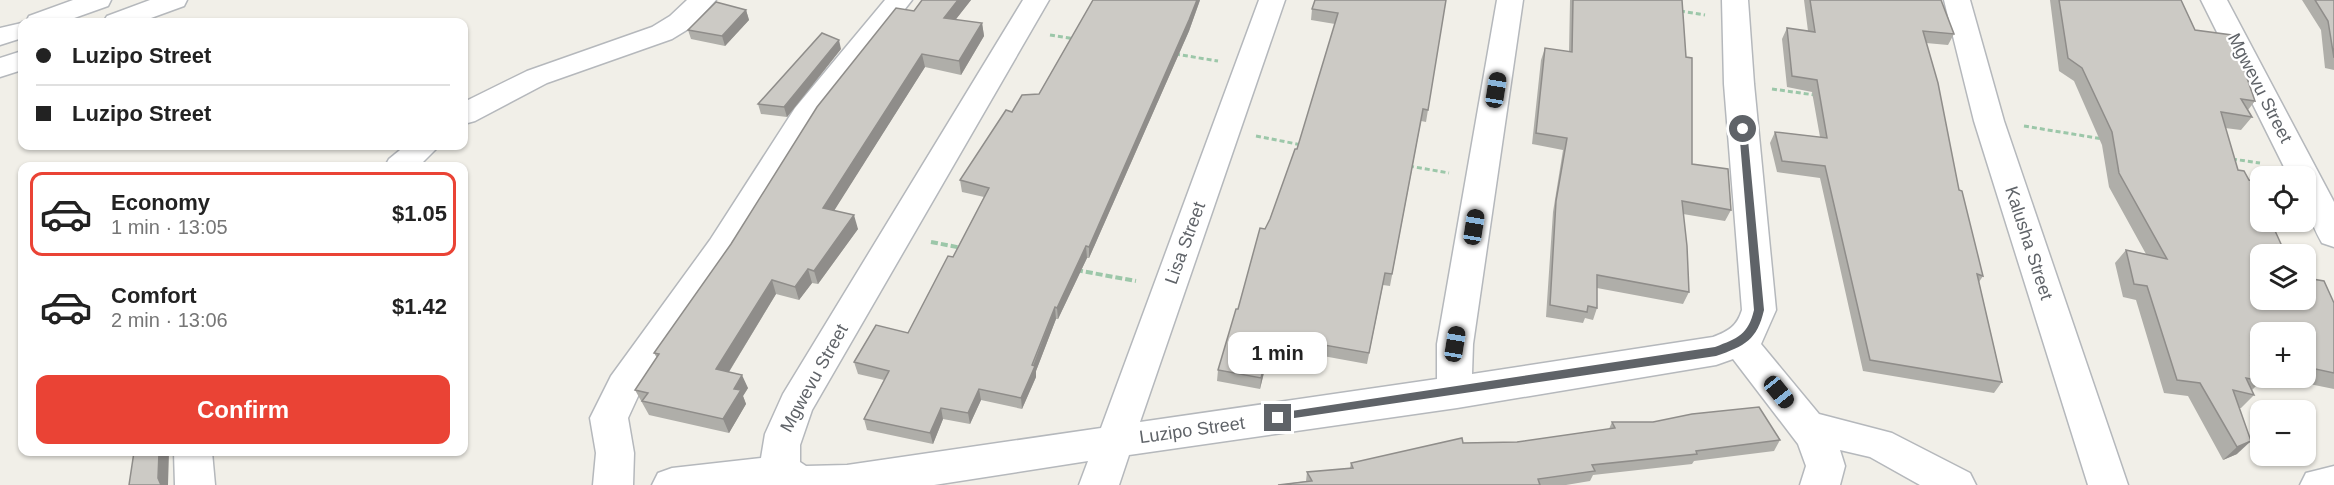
<!DOCTYPE html>
<html lang="en">
<head>
<meta charset="utf-8">
<style>
  body { margin:0; font-family:Helvetica,sans-serif; background:#f6f6f6; color:#222; height:100vh; display:flex; flex-direction:column; font-size:22px; white-space:nowrap }
  * { box-sizing:border-box; margin:0 }
  p { font-size:20px; color:#767676 }
  .icon { flex:none; width:33px; height:33px; fill:none; stroke:currentColor; stroke-width:2; stroke-linecap:round; stroke-linejoin:round }
  .map { position:relative; flex:1; overflow:hidden }
  .drawer { position:absolute; left:18px; top:162px; width:450px; height:294px; display:flex; flex-direction:column; background:#fff; border-radius:12px; box-shadow:0 2px 4px #0004 }
  .drawer>* { flex:none }
  .guide { position:absolute; left:18px; top:18px; width:450px; height:132px; border-radius:12px; box-shadow:0 2px 4px #0004; display:grid; align-content:center; height:132px; padding:0 18px; background:#fff }
  .controls { position:absolute; left:2250px; top:166px; display:grid; gap:12px }
  .controls a { display:grid; place-items:center; width:66px; height:66px; border-radius:12px; background:#fff; box-shadow:0 2px 4px #0004; font-size:30px }
  .end { position:absolute; width:27px; height:27px; margin:-14px; border:8px solid #5f6368; background:#fff; box-shadow:0 0 0 3px #fff }
  .from { border-radius:50% }
  .bubble { position:absolute; height:42px; border-radius:12px; background:#fff; box-shadow:0 2px 4px #0004; font-size:20px; font-weight:800; line-height:42px; text-align:center }
  .car { position:absolute; width:18px; height:36px; margin:-18px -9px; border-radius:8px; box-shadow:0 0 4px 2px #0007; background:linear-gradient(#222 24%,#8ab4d8 0 40%,#222 0 76%,#8ab4d8 0 86%,#222 0) }
  .guide b { display:flex; align-items:center; gap:21px; height:57px; font-size:22px }
  .guide b+b { border-top:2px solid #e0e0e0 }
  .guide i { width:15px; height:15px; background:#222 }
  ul { padding:10px 0 0; list-style:none }
  li { display:flex; align-items:center; gap:18px; height:84px; margin:0 12px 9px; padding:0 6px; border:3px solid transparent; border-radius:12px }
  li div { flex:1 }
  li b { display:block; font-size:22px }
  li em { font-style:normal; font-weight:800 }
  li.current { border-color:#ea4335 }
  li>.icon { width:54px; height:54px; stroke-width:1.5 }
  .button { display:flex; gap:12px; margin-top:auto; padding:12px 18px }
  .button a { flex:1; height:69px; border-radius:12px; background:#ea4335; color:#fff; font-size:24px; font-weight:800; line-height:69px; text-align:center }
  .map>svg:first-child { display:block }
</style>
</head>
<body>
<div class="map">
<svg width="2334" height="485" viewBox="0 0 2334 485">
  <rect width="100%" height="100%" fill="#f1efe8"/>
  <g fill="none" stroke-linecap="round" stroke-linejoin="round">
    <!-- minor casing -->
    <g stroke="#b5b8bc" stroke-width="3">
      <g id="minor">
        <polygon points="73,0 111,0 108,6 63,22 22,22 22,38 0,45 0,28 26,22 29,16"/>
        <polygon points="150,0 187,0 184,6 140,22 103,22 107,16"/>
        <polygon points="687,0 716,0 690,28 672,39 547,83 475,121 464,124 464,102 527,71 652,27 670,16"/>
        <polygon points="885,0 912,0 817,121 734,256 639,394 628,418 634,453 633,485 593,485 596,453 590,418 611,376 710,240 795,108"/>
        <path d="M1023 0H1049L812 410 800 445V462L806 466 847 465 1101 428 1259 0H1285L1140 422 1437 379V344L1497 0H1523L1473 344 1472 374 1713 337C1729 331 1737 326 1742 310L1724 84 1722 0H1748L1754 84 1776 310 1761 344 1819 414 1892 433 1970 473 1976 485H1920L1870 457 1840 450 1845 466 1840 485H1800L1806 466 1798 444 1733 359 1716 365 1457 408 1129 455 1119 485H1079L1088 461 934 485H652L658 473 672 468 761 458 765 434 783 394Z"/>
        <polygon points="1944,0 1970,0 2004,121 2128,485 2088,485 1974,121"/>
        <path d="M2201 0H2227L2334 202V247L2322 243C2308 218 2306 206 2306 177H2289Z"/>
        <polygon points="22,51 22,70 0,77 0,58"/>
        <polygon points="405,146 439,146 419,166 385,166 389,159"/>
        <polygon points="174,452 212,452 215,485 175,485"/>
        <polygon points="2334,466 2334,485 2300,485 2306,473"/>
      </g>
    </g>
    <!-- path-far1 -->
    <g stroke="#9cc7a9" stroke-width="3" stroke-dasharray="5 3" stroke-linecap="butt">
      <polyline points="1680,11 1705,15"/>
      <polyline points="1050,35 1075,39"/>
      <polyline points="1175,54 1218,61"/>
      <polyline points="1772,89 1815,95"/>
      <polyline points="2024,126 2103,139"/>
      <polyline points="1256,136 1302,145"/>
      <polyline points="2232,159 2260,163"/>
      <polyline points="1409,166 1449,173"/>
    </g>
    <!-- path -->
    <g stroke="#9cc7a9" stroke-width="4" stroke-dasharray="7 3" stroke-linecap="butt">
      <polyline points="931,242 962,248"/>
      <polyline points="1076,270 1136,281"/>
    </g>
    <!-- minor -->
    <use href="#minor" fill="#fff" fill-rule="evenodd"/>
  </g>
  <!-- wall -->
  <g fill="#afaea9">
    <polygon points="922,0 971,0 955,20 982,23 984,36 961,75 925,67 834,210 858,229 818,284 812,283 799,300 776,294 729,372 748,388 743,396 746,404 729,433 649,415 635,390 657,358 654,353"/>
    <polygon points="1093,0 1200,0 1189,31 1089,258 1087,258 1058,319 1056,319 1036,371 1036,377 1022,409 981,400 970,424 943,419 933,444 867,430 864,419 884,380 858,374 854,362 908,333 953,257 984,197 962,192 960,180 1012,112 1039,94"/>
    <polygon points="1446,0 1426,122 1421,121 1390,286 1383,285 1367,364 1301,352 1300,358 1269,352 1260,389 1217,381 1218,370 1265,229 1270,219 1297,149 1335,24 1311,20 1312,9"/>
    <polygon points="1570,0 1682,0 1692,164 1731,210 1725,221 1683,214 1689,292 1683,304 1597,288 1597,308 1593,320 1585,318 1583,323 1546,317 1553,212 1563,150 1532,144 1541,60 1545,48 1569,52"/>
    <polygon points="1804,0 1941,0 1954,34 1948,45 1926,43 1959,190 1983,276 1979,282 2002,382 1994,393 1863,371 1820,178 1777,172 1770,143 1775,132 1820,137 1812,92 1787,87 1782,39 1787,28 1808,31"/>
    <polygon points="2050,0 2181,0 2195,30 2255,101 2248,110 2252,117 2241,130 2225,128 2260,255 2334,303 2334,389 2280,378 2306,378 2306,333 2260,333 2260,374 2258,373 2261,381 2252,390 2254,395 2241,408 2239,408 2237,454 2223,460 2188,396 2164,393 2136,300 2123,297 2115,263 2126,250 2146,254 2109,187 2102,145 2074,81 2059,71"/>
    <polygon points="2302,0 2334,0 2334,70 2325,68 2321,30"/>
    <polygon points="746,10 749,20 725,46 691,39 688,30"/>
    <polygon points="841,49 787,117 761,114 758,104"/>
    <polygon points="1612,422 1780,440 1774,451 1694,461 1692,464 1593,475 1590,481 1566,485 1278,485 1306,481 1307,472 1350,468 1351,463 1463,443 1517,442 1609,429"/>
  </g>
  <!-- shaded-wall -->
  <g fill="#8f8d8a">
    <polygon points="958,0 971,0 946,32 944,18"/>
    <polygon points="1197,0 1200,0 1189,31 1089,258 1089,247"/>
    <polygon points="746,10 749,20 725,46 722,36"/>
    <polygon points="982,23 984,36 961,75 959,61"/>
    <polygon points="839,40 841,49 787,117 784,107"/>
    <polygon points="922,54 925,67 827,222 823,208"/>
    <polygon points="854,215 858,229 818,284 814,271"/>
    <polygon points="1086,246 1087,258 1058,319 1057,308"/>
    <polygon points="808,269 812,283 799,300 795,287"/>
    <polygon points="772,280 776,294 722,383 716,369"/>
    <polygon points="1055,307 1056,319 1036,371 1036,377 1022,409 1021,398"/>
    <polygon points="1271,340 1269,352 1260,389 1261,378"/>
    <polygon points="742,375 748,388 743,396 746,404 729,433 723,419 734,389"/>
    <polygon points="979,389 981,400 970,424 968,413"/>
    <polygon points="941,408 943,419 933,444 930,433"/>
    <polygon points="2251,441 2237,454 2223,460 2237,447"/>
    <polygon points="159,452 169,452 168,485 161,485 158,478"/>
  </g>
  <!-- building -->
  <g fill="#cccac5" stroke="#8f8d8a" stroke-width="1.5">
    <polygon points="922,0 958,0 944,18 982,23 959,61 922,54 823,208 854,215 814,271 808,269 795,287 772,280 716,369 742,375 734,389 741,390 723,419 642,401 648,393 635,390 659,354 654,353 731,244 817,107 896,8 914,11"/>
    <polygon points="1093,0 1197,0 1189,20 1089,247 1086,246 1057,308 1055,307 1032,365 1035,366 1021,398 979,389 968,413 941,408 930,433 864,419 889,371 854,362 876,325 908,333 948,256 953,257 989,188 960,180 1006,110 1012,112 1022,95 1039,94"/>
    <polygon points="1315,0 1446,0 1428,110 1423,109 1392,274 1385,273 1369,353 1302,341 1301,346 1271,340 1261,378 1218,370 1236,309 1238,309 1260,228 1265,229 1270,219 1295,149 1297,149 1338,13 1312,9"/>
    <polygon points="1573,0 1682,0 1686,57 1692,58 1692,164 1728,169 1731,210 1682,201 1687,246 1689,292 1597,275 1597,308 1588,306 1587,312 1550,305 1556,201 1567,138 1536,133 1545,48 1572,52"/>
    <polygon points="1810,0 1941,0 1954,34 1923,31 1938,83 1959,190 1962,191 1983,276 1977,274 2002,382 1870,360 1825,166 1782,161 1775,132 1827,138 1817,80 1792,76 1787,28 1815,32"/>
    <polygon points="2059,0 2181,0 2195,30 2232,35 2255,101 2241,99 2252,117 2221,112 2238,170 2244,171 2249,180 2253,181 2260,215 2260,222 2271,222 2286,255 2260,255 2260,300 2306,300 2306,278 2324,281 2334,303 2334,373 2306,367 2306,333 2260,333 2260,358 2251,356 2261,381 2246,378 2254,395 2233,390 2251,441 2237,447 2200,383 2177,380 2147,286 2134,284 2126,250 2167,259 2119,173 2112,132 2082,68 2068,58"/>
    <polygon points="2315,0 2334,0 2334,58 2328,21"/>
    <polygon points="716,2 746,10 722,36 688,30"/>
    <polygon points="822,33 839,40 784,107 758,104"/>
    <polygon points="1759,407 1780,440 1696,451 1697,454 1592,465 1595,471 1538,479 1540,485 1278,485 1312,481 1307,472 1353,468 1351,463 1462,438 1463,443 1517,442 1615,428 1612,422 1653,422 1692,414"/>
    <polygon points="134,452 159,452 158,478 161,485 129,485"/>
  </g>
  <!-- route -->
  <path fill="#5f6368" d="M1743 126 1747 129 1764 310C1757 340 1745 346 1716 356L1274 421V415L1278 413 1715 347C1738 338 1748 335 1754 310L1739 129Z"/>
  <g text-anchor="middle" stroke-width="4.5" stroke-linejoin="round" paint-order="stroke">
    <!-- street labels -->
    <g font-size="18" fill="#5f6368" stroke="#fff">
      <text transform="translate(2260 88) rotate(63)" y="6">Mgwevu Street</text>
      <text transform="translate(1185 243) rotate(-70)" y="6">Lisa Street</text>
      <text transform="translate(2029 243) rotate(72)" y="6">Kalusha Street</text>
      <text transform="translate(814 378) rotate(-61)" y="6">Mgwevu Street</text>
      <text transform="translate(1192 430) rotate(-8)" y="6">Luzipo Street</text>
    </g>
  </g>
</svg>
<div class="controls">
<a><svg class="icon" aria-label="locate" viewBox="0 0 24 24"><circle cx="12" cy="12" r="6"/><path d="M12 2v4M12 18v4M2 12h4M18 12h4"/></svg></a>
<a><svg class="icon" aria-label="layers" viewBox="0 0 24 24"><path d="M12 4l9 5-9 5-9-5zM3 14l9 5 9-5"/></svg></a>
<a>+</a>
<a>−</a>
</div>
<i class="end from" style="left:1743px;top:129px"></i>
<i class="end" style="left:1278px;top:418px"></i>
<div class="bubble" style="left:1228px;top:332px;width:99px">1 min</div>
<i class="car" style="left:1496px;top:90px;rotate:9deg"></i>
<i class="car" style="left:1474px;top:227px;rotate:9deg"></i>
<i class="car" style="left:1455px;top:344px;rotate:9deg"></i>
<i class="car" style="left:1779px;top:392px;rotate:141deg"></i>
<div class="guide">
<b><i class="from"></i>Luzipo Street</b>
<b><i></i>Luzipo Street</b>
</div>
<section class="drawer">
<ul>
<li class="current"><svg class="icon" aria-label="car" viewBox="0 0 24 24"><path d="M5 17H2v-5l4-1 3-4h7l3 4 3 1v5h-3M9 17h6M6 11h13"/><circle cx="7" cy="17" r="2"/><circle cx="17" cy="17" r="2"/></svg><div><b>Economy</b><p>1 min · 13:05</p></div><em>$1.05</em></li>
<li><svg class="icon" aria-label="car" viewBox="0 0 24 24"><path d="M5 17H2v-5l4-1 3-4h7l3 4 3 1v5h-3M9 17h6M6 11h13"/><circle cx="7" cy="17" r="2"/><circle cx="17" cy="17" r="2"/></svg><div><b>Comfort</b><p>2 min · 13:06</p></div><em>$1.42</em></li>
</ul>
<div class="button"><a>Confirm</a></div>
</section>
</div>
</body>
</html>
